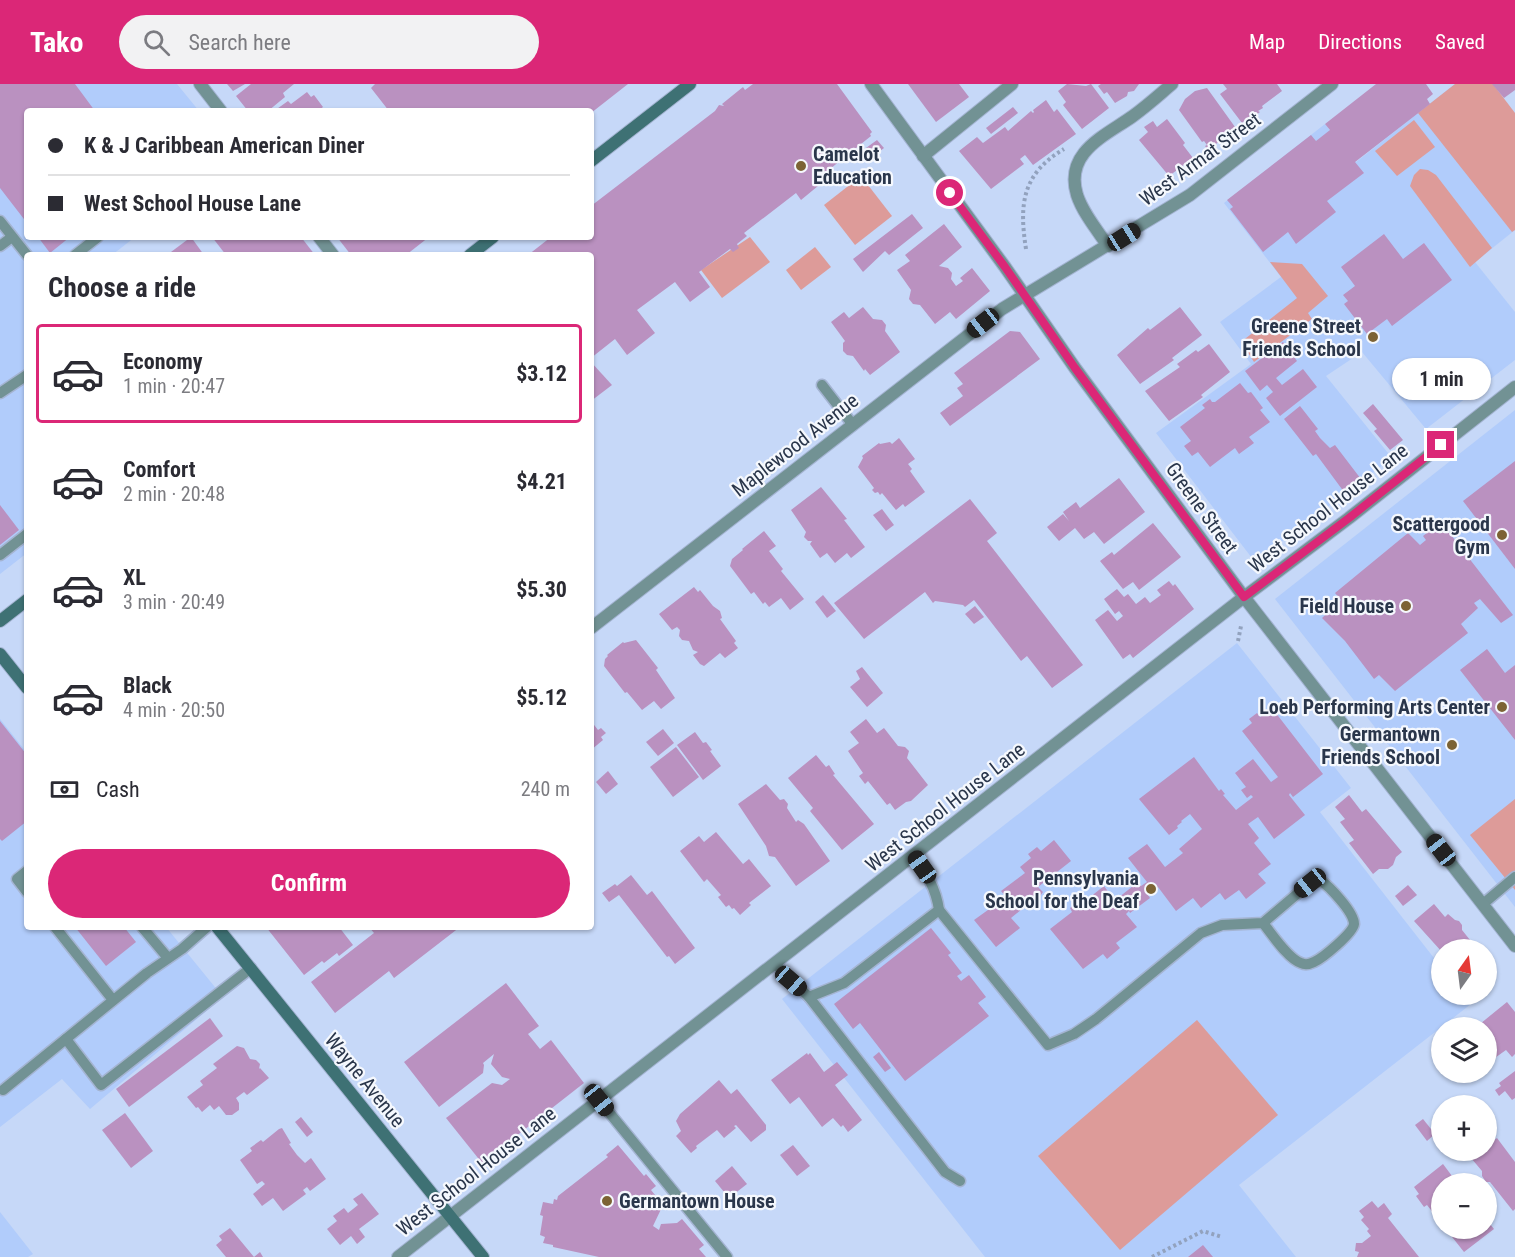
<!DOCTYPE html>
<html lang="en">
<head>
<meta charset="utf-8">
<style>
  body { margin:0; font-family:"Roboto Condensed",sans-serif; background:#f2f2f3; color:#2b2b33; height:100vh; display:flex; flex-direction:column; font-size:22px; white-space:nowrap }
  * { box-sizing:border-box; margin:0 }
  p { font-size:20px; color:#7c7c81 }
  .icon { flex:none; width:33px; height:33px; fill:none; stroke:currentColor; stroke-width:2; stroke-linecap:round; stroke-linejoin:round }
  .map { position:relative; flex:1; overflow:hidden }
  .details { position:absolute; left:24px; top:168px; width:570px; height:678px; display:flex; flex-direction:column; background:#fff; border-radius:6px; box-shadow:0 2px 4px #0004 }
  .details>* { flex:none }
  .hud { position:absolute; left:24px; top:24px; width:570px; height:132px; border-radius:6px; box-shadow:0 2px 4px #0004; display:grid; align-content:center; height:132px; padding:0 24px; background:#fff }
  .needle { width:39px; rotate:14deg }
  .buttons { position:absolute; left:1431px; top:855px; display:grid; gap:12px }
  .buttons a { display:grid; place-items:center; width:66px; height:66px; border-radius:50%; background:#fff; box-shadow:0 2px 4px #0004; font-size:30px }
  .end { position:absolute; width:27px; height:27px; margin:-14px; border:8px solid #db2777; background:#fff; box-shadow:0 0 0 3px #fff }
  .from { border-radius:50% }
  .bubble { position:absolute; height:42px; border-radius:21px; background:#fff; box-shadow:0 2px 4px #0004; font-size:20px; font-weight:700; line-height:42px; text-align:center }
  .car { position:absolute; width:18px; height:36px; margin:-18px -9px; border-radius:8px; box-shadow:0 0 4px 2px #0007; background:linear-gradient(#222 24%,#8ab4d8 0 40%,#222 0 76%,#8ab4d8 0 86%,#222 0) }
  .hud b { display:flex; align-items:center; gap:21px; height:57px; font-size:22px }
  .hud b+b { border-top:2px solid #e1e1e2 }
  .hud i { width:15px; height:15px; background:#2b2b33 }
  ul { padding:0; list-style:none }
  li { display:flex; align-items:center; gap:18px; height:99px; margin:0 12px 9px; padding:0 12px; border:3px solid transparent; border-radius:6px }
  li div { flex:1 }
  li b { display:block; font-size:22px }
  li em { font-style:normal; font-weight:700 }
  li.on { border-color:#db2777 }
  li>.icon { width:54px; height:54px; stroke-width:1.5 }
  h2 { padding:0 24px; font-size:27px; line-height:72px }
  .pay { display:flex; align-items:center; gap:15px; height:66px; padding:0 24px; font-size:22px }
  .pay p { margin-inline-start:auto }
  .button { display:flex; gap:12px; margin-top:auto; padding:12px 24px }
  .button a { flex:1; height:69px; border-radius:36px; background:#db2777; color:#fff; font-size:24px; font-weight:700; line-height:69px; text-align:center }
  header { display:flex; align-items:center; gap:36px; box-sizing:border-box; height:84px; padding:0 30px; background:#db2777; color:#fff }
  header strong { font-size:28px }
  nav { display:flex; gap:33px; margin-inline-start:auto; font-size:21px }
  .search { width:420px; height:54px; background:#f2f2f3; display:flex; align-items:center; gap:15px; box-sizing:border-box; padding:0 21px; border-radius:33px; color:#7c7c81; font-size:22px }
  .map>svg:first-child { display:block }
</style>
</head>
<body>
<header>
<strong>Tako</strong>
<div class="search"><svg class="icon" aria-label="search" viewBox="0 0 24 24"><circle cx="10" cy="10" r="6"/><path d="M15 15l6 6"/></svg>Search here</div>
<nav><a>Map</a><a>Directions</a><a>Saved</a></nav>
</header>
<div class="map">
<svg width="1515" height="1173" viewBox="0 0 1515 1173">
  <rect width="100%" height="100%" fill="#c6d8f8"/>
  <!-- built -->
  <g fill="#b1ccfb">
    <polygon points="0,0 177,0 199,27 27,27 27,153 135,153 112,171 27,171 27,469 0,490"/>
    <polygon points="1455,0 1515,29 1515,146 1475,178 1515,228 1515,276 1426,345 1362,268 1326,292 1392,374 1255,478 1156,349 1251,280 1220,238 1281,193 1224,119 1325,40 1356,78"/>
    <polygon points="1515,326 1515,823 1275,515"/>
    <polygon points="1237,559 1351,704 1320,728 1441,883 1442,910 1463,911 1471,920 1239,1101 1296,1173 985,1173 782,915"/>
    <polygon points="0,635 27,669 27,843 166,843 223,913 90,1025 62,995 0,1043"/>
    <polygon points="0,1128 33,1170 28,1173 0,1173"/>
  </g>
  <!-- green -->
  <g fill="#dd9b99">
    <polygon points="1455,0 1493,0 1515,29 1515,146 1512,148 1418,29"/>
    <polygon points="1414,36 1435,63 1397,92 1375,67"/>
    <polygon points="1420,85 1428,86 1436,91 1492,164 1470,183 1410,102 1414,91"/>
    <polygon points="861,92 892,132 855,161 824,121"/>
    <polygon points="750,153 770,178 722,214 701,186"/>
    <polygon points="815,163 831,183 801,206 786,186"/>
    <polygon points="1270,178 1302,180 1328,212 1308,229 1312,235 1254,278 1241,258 1297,214"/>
    <polygon points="1515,715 1515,806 1470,751"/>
    <polygon points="1197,936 1278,1031 1120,1166 1038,1072"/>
  </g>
  <!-- building -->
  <g fill="#ba91c0">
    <polygon points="0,0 75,0 95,27 27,27 27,139 0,104"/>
    <polygon points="227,0 245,0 233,7"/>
    <polygon points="251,0 294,0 283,9 285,13 268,27 248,27 236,12"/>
    <polygon points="375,0 628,0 591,29 591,27 389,27 371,4"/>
    <polygon points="753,0 837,0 872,48 870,50 871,52 815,97 818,102 801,116 796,109 744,149 747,152 737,160 739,164 733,168 730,165 699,188 710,203 690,218 675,198 637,226 655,249 627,271 615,255 591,274 591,171 528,171 551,153 591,153 591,122 715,27 719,21 724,22 722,20 743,3 745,6"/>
    <polygon points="908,0 959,0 969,13 936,38"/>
    <polygon points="1067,0 1086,2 1091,0 1109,24 1082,45 1063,21 1066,18 1058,7"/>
    <polygon points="1101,0 1139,0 1134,7 1128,8 1127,12 1115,19 1107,8 1104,10 1098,2"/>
    <polygon points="1223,0 1277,0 1282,7 1262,22 1263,24 1258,27 1260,28 1247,38 1246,36 1242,39 1220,10 1227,5"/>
    <polygon points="1376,0 1426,0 1433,10 1427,15 1430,20 1355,78 1364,89 1327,117 1336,128 1296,160 1288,148 1263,168 1230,125 1233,123 1227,116 1311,51 1316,57 1330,46 1325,40"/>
    <polygon points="1492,0 1515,0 1515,6 1504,14"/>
    <polygon points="1207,4 1235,43 1233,47 1208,66 1205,62 1207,61 1204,57 1202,58 1179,26 1185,15 1195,7"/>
    <polygon points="307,8 311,13 314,11 323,23 318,27 274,27 288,17 291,20"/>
    <polygon points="1046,16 1054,28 1057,25 1076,50 1033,81 1025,71 1020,75 1024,80 991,105 959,67 977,53 983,59 1005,43 1008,47 1031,27 1033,29 1034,28 1033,26"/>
    <polygon points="1013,23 1018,29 991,50 986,44"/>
    <polygon points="1167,35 1185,59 1183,61 1193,74 1169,92 1139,56 1148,48 1144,43 1153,37 1157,43"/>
    <polygon points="877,56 884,64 872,73 866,64"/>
    <polygon points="912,130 923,144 889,171 885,167 863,188 853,175"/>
    <polygon points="944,140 962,163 939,182 948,184 952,189 951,195 956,202 963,197 960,194 972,184 990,207 956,235 950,228 935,240 920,221 913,220 909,215 911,206 897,186 910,177 905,171"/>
    <polygon points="1384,150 1403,175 1424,159 1452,196 1392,242 1387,235 1367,250 1344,220 1348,217 1343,211 1355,202 1341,183"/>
    <polygon points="38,153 70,153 50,169"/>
    <polygon points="191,153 204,171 167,171"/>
    <polygon points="212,153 301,153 315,171 226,171"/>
    <polygon points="337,153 429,153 406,171 351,171"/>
    <polygon points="863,223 873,235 882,236 886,241 885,247 900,268 870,291 865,285 864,287 853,272 847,271 843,267 843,259 845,257 831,238 844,228 849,234"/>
    <polygon points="1180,223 1202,251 1172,274 1174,276 1140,300 1117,271 1148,244 1150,246"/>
    <polygon points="1010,247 1020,248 1040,275 950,342 940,329 963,312 957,304 963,300 954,289"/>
    <polygon points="1283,258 1297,277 1276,294 1282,301 1303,285 1317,303 1280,332 1266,314 1273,308 1267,301 1260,307 1245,287"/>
    <polygon points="1209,260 1230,288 1201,311 1203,313 1169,337 1145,307 1180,283 1177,280 1196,266 1198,268"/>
    <polygon points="591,278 612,301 591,317"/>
    <polygon points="1240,299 1248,309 1251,308 1263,324 1260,326 1270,338 1249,353 1254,359 1239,370 1235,364 1210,383 1198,368 1192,372 1184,362 1191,357 1180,343 1205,324 1202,321 1210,315 1212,318 1215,318"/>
    <polygon points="1373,320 1403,356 1390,366 1374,347 1377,345 1363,329"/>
    <polygon points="1300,322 1318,345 1315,347 1320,354 1330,364 1335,361 1364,399 1347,412 1316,370 1313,372 1284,335"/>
    <polygon points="899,354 915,375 908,380 912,385 910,387 925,408 905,423 903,420 896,426 882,409 880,411 878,408 875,409 872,406 874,404 858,383 863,374 862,372 879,359 880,360 890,358 892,360"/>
    <polygon points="1515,377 1515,485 1463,417"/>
    <polygon points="1119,394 1145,428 1104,460 1094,448 1084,455 1075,444 1059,457 1047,443 1063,430 1069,437 1063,428 1076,418 1080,424"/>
    <polygon points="821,403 847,435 844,436 865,463 851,474 847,469 835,479 827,469 820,474 810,460 812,457 808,457 804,453 806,448 791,426"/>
    <polygon points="970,415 997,449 987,457 1083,581 1052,604 1027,572 1021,577 974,516 965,523 963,521 935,517 933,519 925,508 864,555 834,519"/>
    <polygon points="0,421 19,446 0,461"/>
    <polygon points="882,425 894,441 886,447 873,431"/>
    <polygon points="1441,438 1513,531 1501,539 1480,515 1474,519 1478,524 1461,540 1468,549 1395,607 1379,591 1374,595 1345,557 1322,534 1341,516 1335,509 1408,449 1420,461 1426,456 1423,452"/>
    <polygon points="1153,439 1181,473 1139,506 1133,498 1123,505 1100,477 1112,468 1114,471"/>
    <polygon points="764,447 776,462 769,467 783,485 781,487 804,515 790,526 781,514 769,523 765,518 763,520 754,508 751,510 730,482 732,475 743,466 742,465"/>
    <polygon points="1169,497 1173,502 1175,500 1194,525 1133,574 1130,570 1123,575 1095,536 1108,526 1117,537 1123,532 1119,527 1115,530 1104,515 1117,505 1124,513 1128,510 1136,520 1145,513 1150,519 1161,511 1157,506"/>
    <polygon points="694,503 698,508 700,506 713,522 720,527 722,534 720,535 736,557 734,559 738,564 725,574 720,569 704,582 700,580 693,571 698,568 693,566 689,557 682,556 679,552 680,546 677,543 672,546 659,530"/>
    <polygon points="823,511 836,527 827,534 815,518"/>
    <polygon points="975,522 984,533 974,540 965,530"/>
    <polygon points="636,556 658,584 656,586 675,614 661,625 654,617 642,626 627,608 625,609 604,582 605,575 608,572 607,571 623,558 624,559"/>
    <polygon points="1487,565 1505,589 1515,581 1515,656 1460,586"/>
    <polygon points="862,583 883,609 867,623 850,603 860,595 856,587"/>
    <polygon points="1272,624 1323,690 1293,713 1290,709 1289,711 1305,731 1274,755 1258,733 1248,740 1259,754 1254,759 1271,780 1258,790 1266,799 1246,815 1239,806 1225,816 1220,809 1201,824 1193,814 1176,827 1158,803 1148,811 1150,814 1130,829 1129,827 1126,830 1137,843 1116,859 1120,864 1107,875 1103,870 1083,885 1050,845 1072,828 1070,824 1078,818 1080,821 1104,802 1118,821 1122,818 1118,814 1138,798 1141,802 1147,798 1128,774 1147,760 1165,783 1183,769 1179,765 1202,745 1190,730 1181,737 1182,738 1177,742 1178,744 1169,751 1139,715 1194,673 1219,707 1221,705 1225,710 1223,711 1236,726 1253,713 1251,711 1247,714 1241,706 1246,703 1235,689 1253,675 1271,698 1278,693 1242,647 1252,639 1249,635 1257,629 1260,633"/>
    <polygon points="866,635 877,649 884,644 898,662 905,663 909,667 907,674 928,701 911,717 906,718 895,726 890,719 887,721 868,697 865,700 859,692 863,689 848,667 859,659 850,648"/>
    <polygon points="0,637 27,671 27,737 2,757 0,755"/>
    <polygon points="591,637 598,646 601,644 606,649 601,653 603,656 591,666"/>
    <polygon points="663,645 674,659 658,672 646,658"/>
    <polygon points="695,648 703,659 706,658 712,666 710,667 721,682 703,696 677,661"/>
    <polygon points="676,663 699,693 673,713 650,683"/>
    <polygon points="816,671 826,683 829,681 835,690 833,691 874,740 842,766 810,727 813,724 788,694"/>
    <polygon points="608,687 618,700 606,710 596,698"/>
    <polygon points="766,700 780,716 784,715 788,720 787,724 796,738 798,736 804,740 830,777 796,802 775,773 769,772 766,762 738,720"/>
    <polygon points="1349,711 1362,728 1366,725 1402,768 1396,773 1393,781 1388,785 1379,785 1373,790 1349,759 1354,756 1340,738 1345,735 1335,723"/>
    <polygon points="716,748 743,780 749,775 771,802 749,819 751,821 740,831 734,824 732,825 729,821 726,823 718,813 721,811 707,795 704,798 680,767 699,752 704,758"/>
    <polygon points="1054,756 1071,777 1038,803 1043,808 1035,819 1022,825 1011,834 1020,844 996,863 974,836 1006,813 1001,807 1025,789 1020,783 1031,774 1028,770 1037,763 1041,767"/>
    <polygon points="631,791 647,811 652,807 695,864 675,880 669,872 667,873 619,811 609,818 602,809 615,800 617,802"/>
    <polygon points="1408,801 1417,811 1403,822 1395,812"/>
    <polygon points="1434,820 1445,833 1448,830 1455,836 1459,837 1462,841 1462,846 1478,866 1442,866 1442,868 1414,837"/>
    <polygon points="75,843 124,843 136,858 106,882"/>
    <polygon points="266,843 339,843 353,861 339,872 337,869 324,879 322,877 304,891"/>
    <polygon points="369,843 460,843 394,894 389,887 335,929 311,898 374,849"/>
    <polygon points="931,844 951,869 948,871 962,889 957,892 961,897 969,891 986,913 978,919 989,932 905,997 860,939 853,945 834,920"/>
    <polygon points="506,899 539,942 528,950 540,965 551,956 584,999 482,1079 446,1034 492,999 502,1001 510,995 502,993 491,980 494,970 483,979 484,981 483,989 439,1023 404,978"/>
    <polygon points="1507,918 1515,928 1515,970 1512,973 1506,966 1492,976 1486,974 1486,944 1475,944"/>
    <polygon points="210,934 223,952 129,1023 116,1005"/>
    <polygon points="237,962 244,964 250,975 256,976 260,980 259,985 260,984 269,994 247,1011 244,1008 236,1014 239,1019 239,1026 232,1031 226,1031 219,1022 214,1026 210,1021 202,1028 198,1023 196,1024 187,1013 203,1001 200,997 217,984 213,980"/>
    <polygon points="879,968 891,984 885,988 873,973"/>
    <polygon points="807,969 808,971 810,969 824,988 837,978 848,991 835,1001 862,1036 848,1048 843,1041 841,1043 833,1034 822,1043 799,1013 790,1020 771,996"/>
    <polygon points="1515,987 1515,1014 1512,1016 1505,1007 1499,1012 1495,1006 1501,1002 1499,999"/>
    <polygon points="719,996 731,1010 737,1005 766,1041 766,1046 751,1058 736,1041 734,1042 736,1044 724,1054 717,1046 696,1062 697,1064 691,1069 676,1052 681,1047 676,1037 680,1030"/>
    <polygon points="125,1029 153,1067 131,1084 102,1046"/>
    <polygon points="301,1033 313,1048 307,1053 295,1038"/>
    <polygon points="1423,1035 1435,1050 1427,1057 1415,1041"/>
    <polygon points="282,1044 291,1059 289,1060 297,1071 305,1079 311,1074 326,1095 310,1107 307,1103 303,1106 306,1110 283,1127 273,1114 262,1122 253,1110 265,1100 262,1097 257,1100 240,1076 252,1067 250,1064 261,1056 263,1058 279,1045"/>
    <polygon points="1497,1054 1515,1078 1515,1125 1513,1127 1490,1098 1486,1098 1482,1092 1482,1087 1471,1074 1481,1066 1486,1066 1486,1062"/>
    <polygon points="618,1061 644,1092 646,1090 656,1102 651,1106 663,1121 653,1142 659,1146 661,1140 677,1139 682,1135 704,1161 699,1165 706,1173 599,1173 553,1163 553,1161 543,1159 545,1153 540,1151 543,1132 540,1131 543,1118 553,1120 554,1115 557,1116 558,1112 608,1073 606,1071"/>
    <polygon points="793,1061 810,1082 797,1092 780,1071"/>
    <polygon points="1443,1080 1458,1100 1442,1100 1442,1140 1427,1121 1424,1123 1416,1112 1419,1110 1414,1103"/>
    <polygon points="732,1082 747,1100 729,1114 715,1097"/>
    <polygon points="362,1109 379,1130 359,1145 365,1153 357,1160 351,1152 340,1161 327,1145 337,1137 333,1132 344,1124 348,1129 358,1121 353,1115"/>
    <polygon points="1372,1117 1378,1124 1384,1119 1392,1130 1388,1134 1419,1173 1357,1173 1359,1168 1355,1167 1356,1159 1362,1159 1371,1152 1367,1147 1369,1145 1361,1136 1364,1133 1359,1127"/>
    <polygon points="1486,1135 1494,1145 1464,1168 1445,1144 1486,1144"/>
    <polygon points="230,1144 254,1173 260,1168 263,1173 226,1173 216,1161 222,1156 219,1152"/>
    <polygon points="1203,1161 1213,1173 1188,1173"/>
  </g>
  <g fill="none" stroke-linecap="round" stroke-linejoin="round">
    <!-- lane casing -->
    <g stroke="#a4b4d2" stroke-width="13">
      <g id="lane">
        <polyline points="0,137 27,171"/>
        <polyline points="0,162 12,153"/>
        <polyline points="75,171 98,153"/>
        <polyline points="822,301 853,341"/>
        <polyline points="0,309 27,291"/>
        <polyline points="0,471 27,450"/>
        <polyline points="27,787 17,795 27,808"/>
        <polyline points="1483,820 1515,793"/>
        <path d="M939 826 1048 961 1074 950 1096 935 1201 849 1222 841 1263 839 1310 799 1320 796C1329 802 1354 828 1354 840 1353 849 1323 874 1314 878 1310 880 1305 881 1301 879 1288 875 1272 850 1263 839"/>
        <polyline points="55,843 113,916"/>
        <polyline points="142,843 168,874"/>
        <polyline points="775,880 809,913 945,1088 960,1097"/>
        <path d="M809 913 844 899 939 826C936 804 926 789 914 771"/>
        <polyline points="66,955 101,1001 251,884"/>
        <polyline points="3,1006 147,889 182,865 207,843"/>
        <polyline points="599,1016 727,1173"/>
      </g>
    </g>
    <!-- street casing -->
    <g stroke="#a4b4d2" stroke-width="14">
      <g id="street">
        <polyline points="200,0 221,27"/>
        <polyline points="871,0 1005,183 1075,284 1244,513 1515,862"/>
        <polyline points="923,72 1012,0"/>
        <polyline points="319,153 333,171"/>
        <path d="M1108 162C1097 146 1083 129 1077 111 1064 68 1105 52 1133 32 1147 22 1159 11 1172 0"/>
        <polyline points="591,544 1002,225 1190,111 1332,0"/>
        <polyline points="398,1173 1244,513 1349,434 1515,303"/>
      </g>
    </g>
    <!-- secondary casing -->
    <g stroke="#a4b4d2" stroke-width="14">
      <g id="secondary">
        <polyline points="591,77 690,0"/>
        <polyline points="470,171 493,153"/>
        <polyline points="0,537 27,516"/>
        <polyline points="0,570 27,604"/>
        <polyline points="217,843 483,1173"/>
      </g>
    </g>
    <!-- path -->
    <g stroke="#92a2be" stroke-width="4" stroke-dasharray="3 3" stroke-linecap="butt">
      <path d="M1026 165C1019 120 1022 90 1064 65"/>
      <polyline points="1238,557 1241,542"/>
      <polyline points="1152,1173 1203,1147 1222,1153"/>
    </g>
    <!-- lane -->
    <use href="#lane" stroke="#729294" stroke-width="10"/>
    <!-- street -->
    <use href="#street" stroke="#729294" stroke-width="12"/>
    <!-- secondary -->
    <use href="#secondary" stroke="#3e7174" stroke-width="12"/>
  </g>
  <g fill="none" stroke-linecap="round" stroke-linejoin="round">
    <!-- route -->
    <polyline stroke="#db2777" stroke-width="8" points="950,109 1005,183 1075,284 1244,513 1349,434 1441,361"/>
  </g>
  <!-- markers -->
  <g fill="#7c6334" stroke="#f5f8fd" stroke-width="2">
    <circle cx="801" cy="82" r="6"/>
    <circle cx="1373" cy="253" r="6"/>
    <circle cx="1502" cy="451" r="6"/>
    <circle cx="1406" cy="522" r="6"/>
    <circle cx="1502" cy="623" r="6"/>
    <circle cx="1452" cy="661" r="6"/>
    <circle cx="1151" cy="805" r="6"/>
    <circle cx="607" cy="1117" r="6"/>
  </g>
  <g text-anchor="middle" stroke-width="4.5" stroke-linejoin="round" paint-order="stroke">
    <!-- poi labels -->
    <g font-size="20" font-weight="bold" fill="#2a364b" stroke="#f5f8fd" text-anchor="end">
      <text x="813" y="77" text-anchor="start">Camelot<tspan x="813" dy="23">Education</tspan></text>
      <text x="1361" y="249">Greene Street<tspan x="1361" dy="23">Friends School</tspan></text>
      <text x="1490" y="447">Scattergood<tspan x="1490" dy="23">Gym</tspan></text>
      <text x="1394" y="529">Field House</text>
      <text x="1490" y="630">Loeb Performing Arts Center</text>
      <text x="1440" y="657">Germantown<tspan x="1440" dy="23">Friends School</tspan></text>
      <text x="1139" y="801">Pennsylvania<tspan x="1139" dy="23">School for the Deaf</tspan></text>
      <text x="619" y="1124" text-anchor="start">Germantown House</text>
    </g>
    <!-- street labels -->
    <g font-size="20" fill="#2a364b" stroke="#f5f8fd">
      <text transform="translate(1200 75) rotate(-36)" y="7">West Armat Street</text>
      <text transform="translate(795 361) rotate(-38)" y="7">Maplewood Avenue</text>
      <text transform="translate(1202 424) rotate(54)" y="7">Greene Street</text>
      <text transform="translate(1328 424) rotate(-38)" y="7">West School House Lane</text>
      <text transform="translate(945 723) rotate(-38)" y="7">West School House Lane</text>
      <text transform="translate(365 996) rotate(51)" y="7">Wayne Avenue</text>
      <text transform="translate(476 1087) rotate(-38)" y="7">West School House Lane</text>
    </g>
  </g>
</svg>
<div class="buttons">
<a><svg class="needle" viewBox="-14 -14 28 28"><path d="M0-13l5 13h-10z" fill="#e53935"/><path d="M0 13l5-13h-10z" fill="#7c7c81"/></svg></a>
<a><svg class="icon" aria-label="layers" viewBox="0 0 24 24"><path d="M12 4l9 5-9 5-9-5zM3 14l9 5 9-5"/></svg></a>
<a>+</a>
<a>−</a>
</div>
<i class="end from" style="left:950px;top:109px"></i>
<i class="end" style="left:1441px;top:361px"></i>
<div class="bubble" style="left:1392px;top:274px;width:99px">1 min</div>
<i class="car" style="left:1124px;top:153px;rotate:58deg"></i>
<i class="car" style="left:983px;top:239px;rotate:232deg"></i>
<i class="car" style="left:1441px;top:766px;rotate:322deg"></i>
<i class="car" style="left:922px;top:783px;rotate:325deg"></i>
<i class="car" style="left:1310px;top:799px;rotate:231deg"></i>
<i class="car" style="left:791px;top:897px;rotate:131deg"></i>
<i class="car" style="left:599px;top:1016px;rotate:141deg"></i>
<div class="hud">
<b><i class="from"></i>K &amp; J Caribbean American Diner</b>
<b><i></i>West School House Lane</b>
</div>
<section class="details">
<h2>Choose a ride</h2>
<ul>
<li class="on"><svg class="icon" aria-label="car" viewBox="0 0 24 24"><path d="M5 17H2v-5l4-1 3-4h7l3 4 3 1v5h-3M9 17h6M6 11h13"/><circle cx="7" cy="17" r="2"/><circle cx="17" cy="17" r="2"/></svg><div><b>Economy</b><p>1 min · 20:47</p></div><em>$3.12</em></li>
<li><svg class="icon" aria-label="car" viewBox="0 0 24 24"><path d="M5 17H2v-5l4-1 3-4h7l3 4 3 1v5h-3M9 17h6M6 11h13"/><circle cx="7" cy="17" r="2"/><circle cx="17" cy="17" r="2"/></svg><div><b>Comfort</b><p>2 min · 20:48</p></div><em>$4.21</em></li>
<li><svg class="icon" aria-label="car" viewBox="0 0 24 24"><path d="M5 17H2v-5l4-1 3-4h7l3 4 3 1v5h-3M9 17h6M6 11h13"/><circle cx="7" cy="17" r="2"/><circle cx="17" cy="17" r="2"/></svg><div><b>XL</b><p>3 min · 20:49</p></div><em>$5.30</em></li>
<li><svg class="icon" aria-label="car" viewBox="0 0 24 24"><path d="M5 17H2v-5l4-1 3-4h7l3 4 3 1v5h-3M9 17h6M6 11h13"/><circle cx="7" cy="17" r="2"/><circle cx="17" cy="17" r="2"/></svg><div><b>Black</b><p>4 min · 20:50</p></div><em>$5.12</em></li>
</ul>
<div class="pay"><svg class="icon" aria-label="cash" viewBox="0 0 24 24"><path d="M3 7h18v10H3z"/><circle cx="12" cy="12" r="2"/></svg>Cash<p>240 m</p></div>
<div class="button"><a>Confirm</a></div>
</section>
</div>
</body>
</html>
